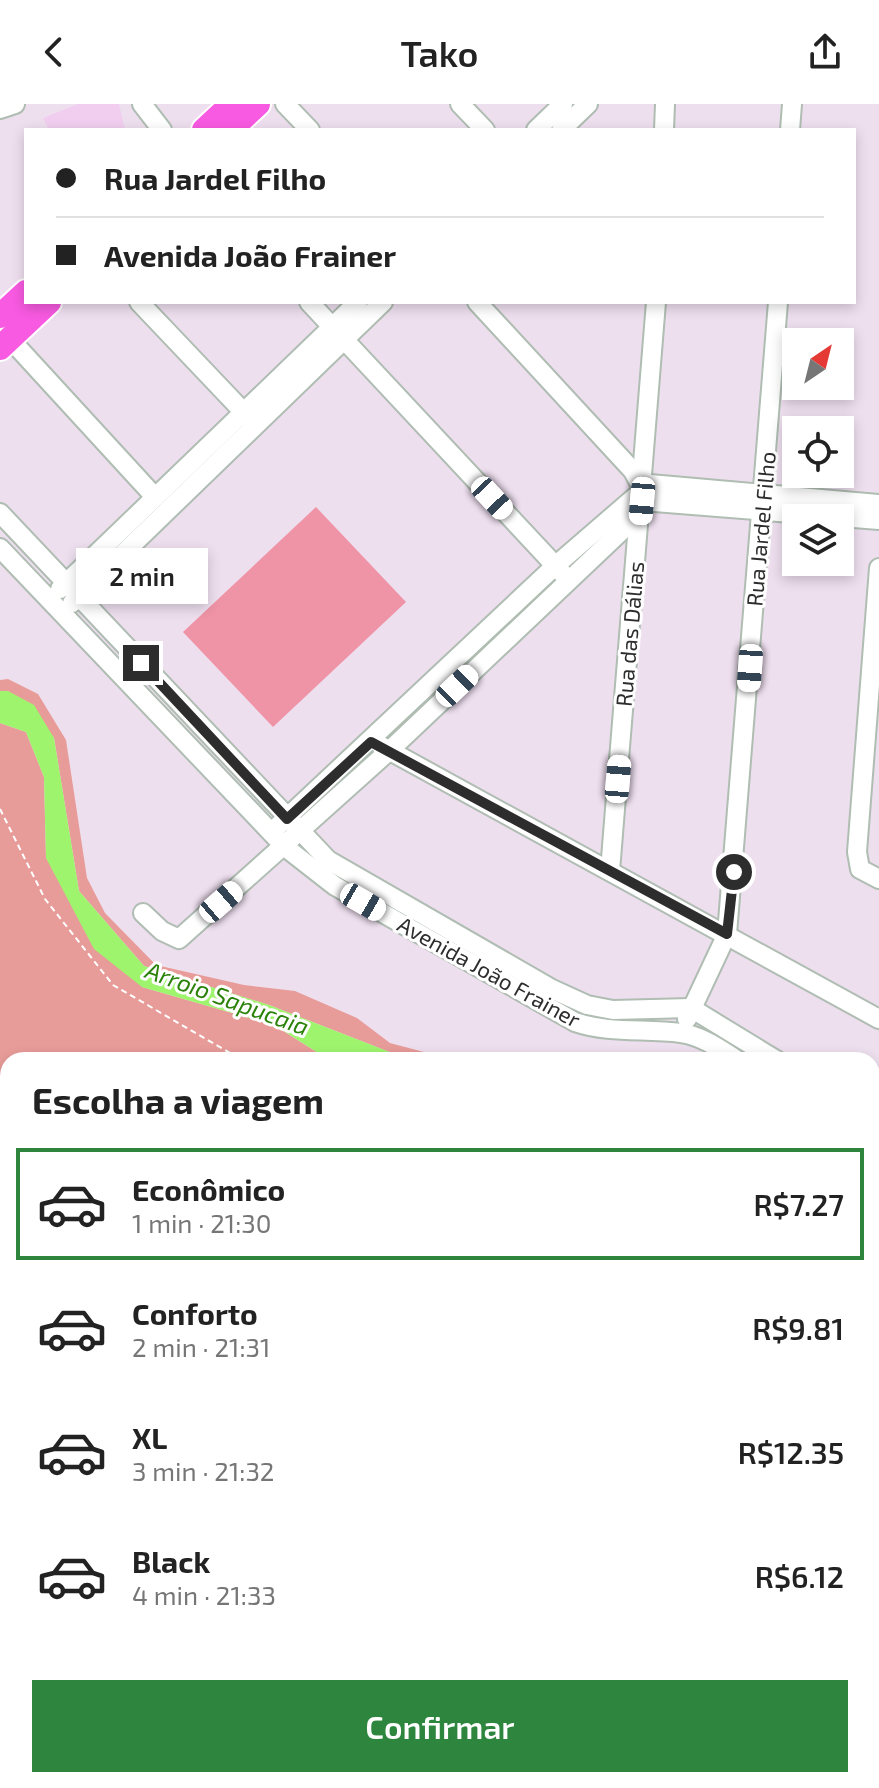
<!DOCTYPE html>
<html lang="pt">
<head>
<meta charset="utf-8">
<style>
  body { margin:0; font-family:"Exo 2",sans-serif; background:#f6f6f6; color:#222; height:100vh; display:flex; flex-direction:column; font-size:30px; white-space:nowrap }
  * { box-sizing:border-box; margin:0 }
  p { font-size:26px; color:#767676 }
  .icon { flex:none; width:44px; height:44px; fill:none; stroke:currentColor; stroke-width:2; stroke-linecap:round; stroke-linejoin:round }
  .map { position:relative; flex:1; overflow:hidden }
  .sheet { position:absolute; left:0px; top:948px; width:880px; height:736px; display:flex; flex-direction:column; background:#fff; border-radius:24px 24px 0 0; box-shadow:0 4px 12px #0003 }
  .sheet>* { flex:none }
  .guide { position:absolute; left:24px; top:24px; width:832px; height:176px; border-radius:0px; box-shadow:0 4px 12px #0003; display:grid; align-content:center; height:176px; padding:0 32px; background:#fff }
  .needle { width:52px; rotate:35deg }
  .buttons { position:absolute; left:782px; top:224px; display:grid; gap:16px }
  .buttons a { display:grid; place-items:center; width:72px; height:72px; border-radius:0px; background:#fff; box-shadow:0 4px 12px #0003; font-size:40px }
  .end { position:absolute; width:36px; height:36px; margin:-18px; border:10px solid #2d2d2d; background:#fff; box-shadow:0 0 0 4px #fff }
  .from { border-radius:50% }
  .bubble { position:absolute; height:56px; border-radius:0px; background:#fff; box-shadow:0 4px 12px #0003; font-size:26px; font-weight:600; line-height:56px; text-align:center }
  .car { position:absolute; width:24px; height:48px; margin:-24px -12px; border-radius:10px; box-shadow:0 0 6px 2px #0007; background:linear-gradient(#fff 24%,#345 0 40%,#fff 0 76%,#345 0 86%,#fff 0) }
  .guide b { display:flex; align-items:center; gap:28px; height:76px; font-size:30px }
  .guide b+b { border-top:2px solid #e0e0e0 }
  .guide i { width:20px; height:20px; background:#222 }
  ul { padding:0; list-style:none }
  li { display:flex; align-items:center; gap:24px; height:112px; margin:0 16px 12px; padding:0 16px; border:4px solid transparent; border-radius:0px }
  li div { flex:1 }
  li b { display:block; font-size:30px }
  li em { font-style:normal; font-weight:600 }
  li.on { border-color:#2d853e }
  li>.icon { width:72px; height:72px; stroke-width:1.5 }
  h2 { padding:0 32px; font-size:36px; line-height:96px }
  .cta { display:flex; gap:16px; margin-top:auto; padding:16px 32px }
  .cta a { flex:1; height:92px; border-radius:0px; background:#2d853e; color:#fff; font-size:32px; font-weight:600; line-height:92px; text-align:center }
  header { display:flex; justify-content:space-between; align-items:center; height:104px; padding:0 32px; background:#fff; font-size:36px; font-weight:600 }
  .map>svg:first-child { display:block }
</style>
</head>
<body>
<header><svg class="icon" aria-label="back" viewBox="0 0 24 24"><path d="M15 5l-7 7 7 7"/></svg>Tako<svg class="icon" aria-label="share" viewBox="0 0 24 24"><path d="M12 15V3M7 8l5-5 5 5M5 13v7h14v-7"/></svg></header>
<div class="map">
<svg width="879" height="1684" viewBox="0 0 879 1684">
  <rect width="100%" height="100%" fill="#eedfef"/>
  <!-- education -->
  <polygon fill="#f1ceef" points="78,0 119,0 125,26 49,26 43,14"/>
  <!-- green -->
  <g fill="#e89c99">
    <polygon points="8,575 38,590 66,636 87,774 105,809 156,861 244,881 295,887 357,914 390,939 454,956 410,956 269,901 144,862 79,787 54,634 8,587 0,587 0,576"/>
    <polygon points="0,619 26,628 44,673 46,754 142,883 274,921 323,952 338,956 8,956 8,1676 872,1676 872,1201 879,1201 879,1684 0,1684"/>
  </g>
  <!-- pitch -->
  <polygon fill="#ef94a6" points="316,403 406,498 273,623 183,528"/>
  <!-- water -->
  <polygon fill="#9ef56d" points="0,587 8,587 34,601 54,634 79,787 144,862 269,901 410,956 338,956 323,952 274,921 142,883 94,845 46,754 44,673 26,628 0,619"/>
  <g fill="none" stroke-linecap="round" stroke-linejoin="round">
    <!-- minor casing -->
    <g stroke="#afbdb2" stroke-width="22">
      <g id="minor">
        <polyline points="142,0 162,26"/>
        <polyline points="285,0 310,26"/>
        <polyline points="460,0 485,26"/>
        <polyline points="0,5 15,0"/>
        <polyline points="536,26 563,0"/>
        <polyline points="561,26 588,0"/>
        <polyline points="664,26 665,0"/>
        <polyline points="790,26 792,0"/>
        <polyline points="139,198 253,318"/>
        <polyline points="309,198 564,471"/>
        <polyline points="477,198 633,367 642,384"/>
        <polyline points="10,235 155,393"/>
        <polyline points="0,409 328,756 552,885 587,901 613,906 691,904 776,956"/>
        <path d="M0 444 285 743 335 782 575 918C610 930 645 924 681 929 702 932 720 945 737 956"/>
        <polyline points="879,464 857,748 860,765 879,775"/>
        <polyline points="60,485 358,198"/>
        <polyline points="72,499 383,198"/>
        <polyline points="381,642 879,915"/>
        <polyline points="278,722 555,462 650,380 879,400"/>
        <polyline points="610,767 656,198"/>
        <polyline points="143,809 162,827 179,835 390,646 634,415 642,397 879,416"/>
        <polyline points="687,915 727,830 778,198"/>
        <polyline points="872,1016 879,1020"/>
        <polyline points="872,1041 879,1046"/>
      </g>
    </g>
    <!-- major casing -->
    <g stroke="#fff" stroke-width="28">
      <g id="major">
        <polyline points="204,26 232,0"/>
        <polyline points="230,26 258,0"/>
        <polyline points="0,212 26,188"/>
        <polyline points="0,244 49,198"/>
      </g>
    </g>
    <!-- path -->
    <g stroke="#fff" stroke-width="2" stroke-dasharray="6 4" stroke-linecap="butt">
      <polyline points="0,705 45,795 113,881 242,956"/>
      <polyline points="872,1247 879,1249"/>
    </g>
    <!-- minor -->
    <use href="#minor" stroke="#fff" stroke-width="18"/>
    <!-- major -->
    <use href="#major" stroke="#f85ae1" stroke-width="24"/>
  </g>
  <g fill="none" stroke-linecap="round" stroke-linejoin="round">
    <!-- route -->
    <polyline stroke="#2d2d2d" stroke-width="10" points="141,559 287,715 371,638 727,830 734,768"/>
  </g>
  <g text-anchor="middle" stroke-width="6" stroke-linejoin="round" paint-order="stroke">
    <!-- street labels -->
    <g font-size="22" fill="#2d2d2d" stroke="#fff">
      <text transform="translate(761 425) rotate(-85)" y="8">Rua Jardel Filho</text>
      <text transform="translate(630 530) rotate(-85)" y="8">Rua das Dálias</text>
      <text transform="translate(489 868) rotate(29)" y="8">Avenida João Frainer</text>
    </g>
    <!-- water labels -->
    <g font-size="24" font-style="italic" fill="#2a8209" stroke="#fff">
      <text transform="translate(227 895) rotate(20)" y="8">Arroio Sapucaia</text>
    </g>
  </g>
</svg>
<div class="buttons">
<a><svg class="needle" viewBox="-14 -14 28 28"><path d="M0-13l5 13h-10z" fill="#e53935"/><path d="M0 13l5-13h-10z" fill="#767676"/></svg></a>
<a><svg class="icon" aria-label="locate" viewBox="0 0 24 24"><circle cx="12" cy="12" r="6"/><path d="M12 2v4M12 18v4M2 12h4M18 12h4"/></svg></a>
<a><svg class="icon" aria-label="layers" viewBox="0 0 24 24"><path d="M12 4l9 5-9 5-9-5zM3 14l9 5 9-5"/></svg></a>
</div>
<i class="end from" style="left:734px;top:768px"></i>
<i class="end" style="left:141px;top:559px"></i>
<div class="bubble" style="left:76px;top:444px;width:132px">2 min</div>
<i class="car" style="left:492px;top:394px;rotate:137deg"></i>
<i class="car" style="left:642px;top:397px;rotate:185deg"></i>
<i class="car" style="left:750px;top:564px;rotate:184deg"></i>
<i class="car" style="left:457px;top:582px;rotate:46deg"></i>
<i class="car" style="left:618px;top:675px;rotate:5deg"></i>
<i class="car" style="left:221px;top:798px;rotate:49deg"></i>
<i class="car" style="left:363px;top:798px;rotate:120deg"></i>
<div class="guide">
<b><i class="from"></i>Rua Jardel Filho</b>
<b><i></i>Avenida João Frainer</b>
</div>
<section class="sheet">
<h2>Escolha a viagem</h2>
<ul>
<li class="on"><svg class="icon" aria-label="car" viewBox="0 0 24 24"><path d="M5 17H2v-5l4-1 3-4h7l3 4 3 1v5h-3M9 17h6M6 11h13"/><circle cx="7" cy="17" r="2"/><circle cx="17" cy="17" r="2"/></svg><div><b>Econômico</b><p>1 min · 21:30</p></div><em>R$7.27</em></li>
<li><svg class="icon" aria-label="car" viewBox="0 0 24 24"><path d="M5 17H2v-5l4-1 3-4h7l3 4 3 1v5h-3M9 17h6M6 11h13"/><circle cx="7" cy="17" r="2"/><circle cx="17" cy="17" r="2"/></svg><div><b>Conforto</b><p>2 min · 21:31</p></div><em>R$9.81</em></li>
<li><svg class="icon" aria-label="car" viewBox="0 0 24 24"><path d="M5 17H2v-5l4-1 3-4h7l3 4 3 1v5h-3M9 17h6M6 11h13"/><circle cx="7" cy="17" r="2"/><circle cx="17" cy="17" r="2"/></svg><div><b>XL</b><p>3 min · 21:32</p></div><em>R$12.35</em></li>
<li><svg class="icon" aria-label="car" viewBox="0 0 24 24"><path d="M5 17H2v-5l4-1 3-4h7l3 4 3 1v5h-3M9 17h6M6 11h13"/><circle cx="7" cy="17" r="2"/><circle cx="17" cy="17" r="2"/></svg><div><b>Black</b><p>4 min · 21:33</p></div><em>R$6.12</em></li>
</ul>
<div class="cta"><a>Confirmar</a></div>
</section>
</div>
</body>
</html>
